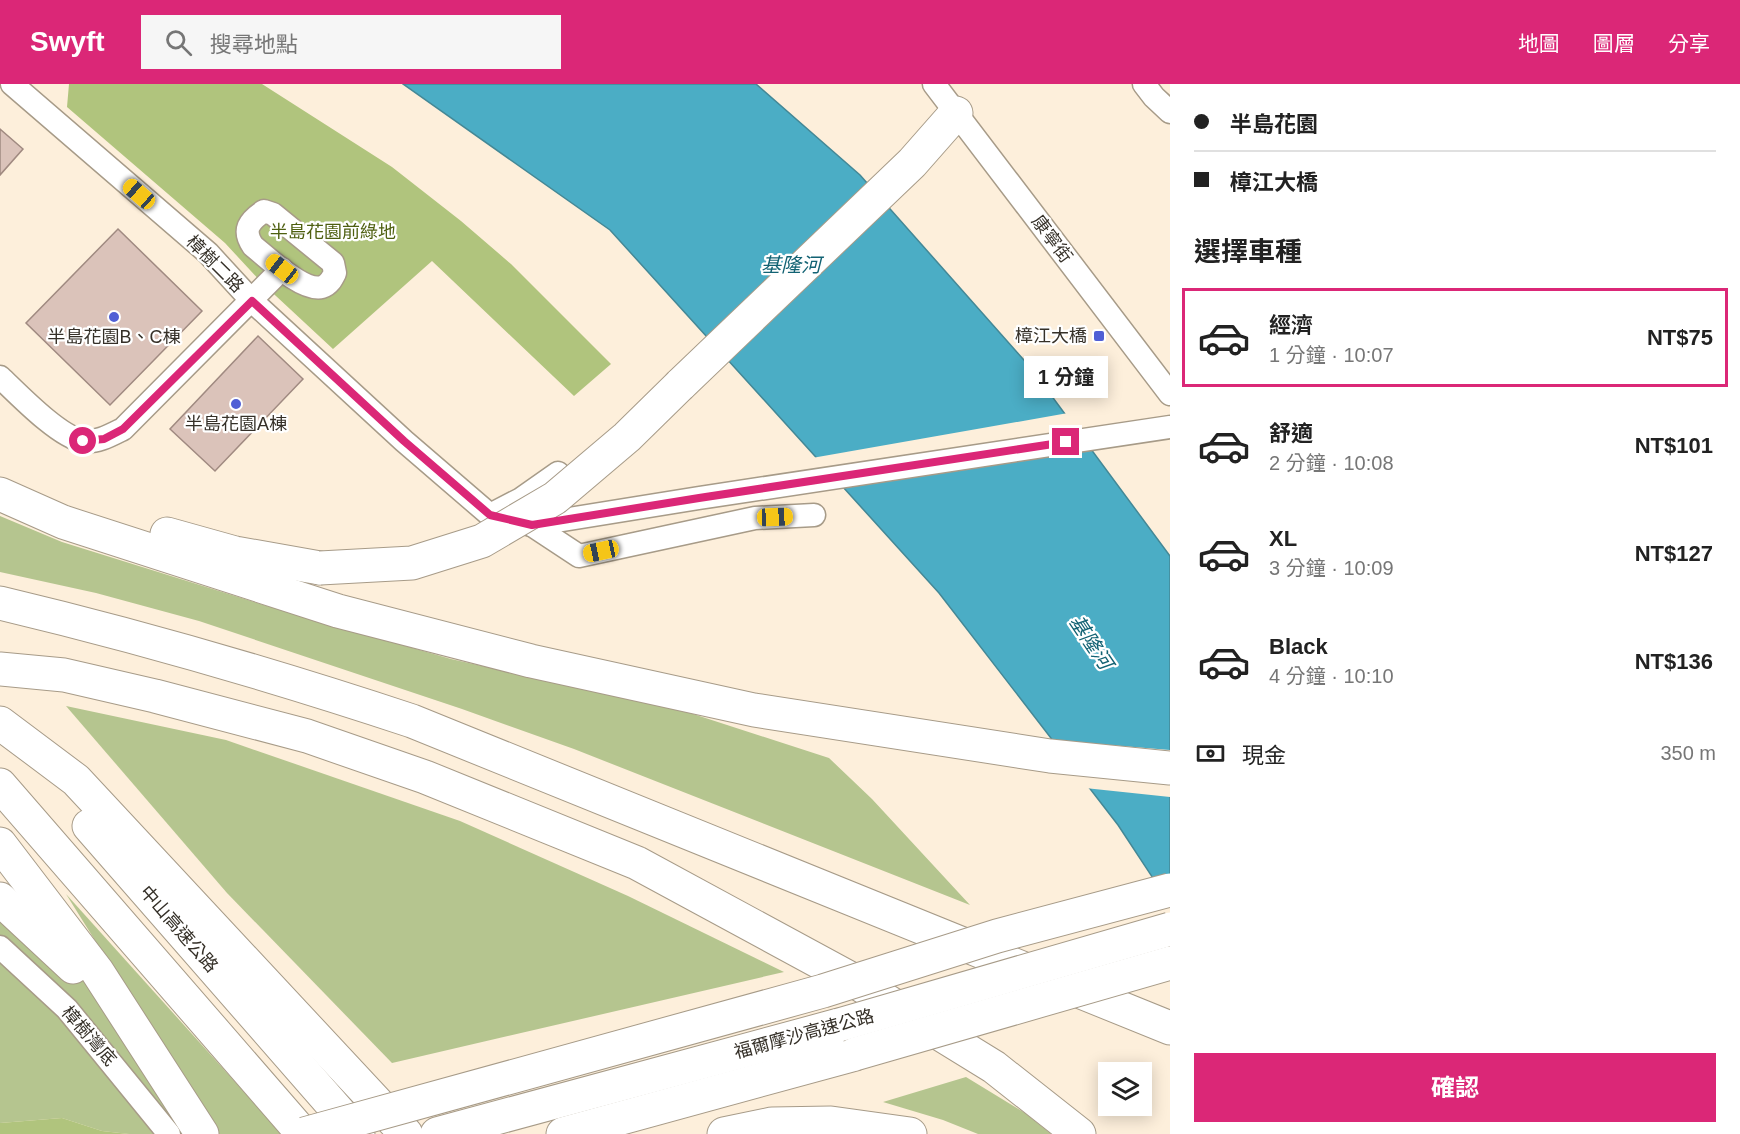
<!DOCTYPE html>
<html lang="zh-TW">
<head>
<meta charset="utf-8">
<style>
  body { margin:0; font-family:Arial,"Noto Sans TC",sans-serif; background:#f6f6f6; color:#222; height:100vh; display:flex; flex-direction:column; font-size:22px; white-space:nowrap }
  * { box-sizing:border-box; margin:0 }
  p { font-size:20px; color:#767676 }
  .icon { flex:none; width:33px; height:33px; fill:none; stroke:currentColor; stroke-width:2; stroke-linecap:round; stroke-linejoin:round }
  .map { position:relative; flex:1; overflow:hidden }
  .side { display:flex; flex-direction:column; background:#fff; width:570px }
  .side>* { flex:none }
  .top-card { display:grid; align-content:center; height:132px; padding:0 24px; background:#fff }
  .fabs { position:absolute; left:1098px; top:978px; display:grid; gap:12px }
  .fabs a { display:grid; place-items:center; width:54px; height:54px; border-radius:0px; background:#fff; box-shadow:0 3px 15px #0003; font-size:30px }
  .end { position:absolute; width:27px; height:27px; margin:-14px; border:8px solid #db2777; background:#fff; box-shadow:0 0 0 3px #fff }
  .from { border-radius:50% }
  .bubble { position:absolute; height:42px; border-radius:0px; background:#fff; box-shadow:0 3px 15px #0003; font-size:20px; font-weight:700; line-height:42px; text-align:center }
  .car { position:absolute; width:18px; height:36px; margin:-18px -9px; border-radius:8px; box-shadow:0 0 4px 2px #0007; background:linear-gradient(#f5c518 24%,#345 0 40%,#f5c518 0 76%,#345 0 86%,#f5c518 0) }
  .top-card b { display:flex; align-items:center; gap:21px; height:57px; font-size:22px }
  .top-card b+b { border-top:2px solid #e0e0e0 }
  .top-card i { width:15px; height:15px; background:#222 }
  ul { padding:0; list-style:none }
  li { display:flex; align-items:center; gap:18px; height:99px; margin:0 12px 9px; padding:0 12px; border:3px solid transparent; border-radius:0px }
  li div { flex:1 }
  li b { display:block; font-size:22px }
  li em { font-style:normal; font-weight:700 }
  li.active { border-color:#db2777 }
  li>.icon { width:54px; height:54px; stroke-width:1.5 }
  h2 { padding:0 24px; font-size:27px; line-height:72px }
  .pay { display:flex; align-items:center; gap:15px; height:66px; padding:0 24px; font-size:22px }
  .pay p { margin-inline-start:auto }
  .cta { display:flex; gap:12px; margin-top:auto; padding:12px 24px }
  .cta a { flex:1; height:69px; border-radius:0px; background:#db2777; color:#fff; font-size:24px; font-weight:700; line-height:69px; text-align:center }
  header { display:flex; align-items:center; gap:36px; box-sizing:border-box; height:84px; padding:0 30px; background:#db2777; color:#fff }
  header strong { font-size:28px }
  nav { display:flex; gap:33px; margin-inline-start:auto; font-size:21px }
  .search { width:420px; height:54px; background:#f6f6f6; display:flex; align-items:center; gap:15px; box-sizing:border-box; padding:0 21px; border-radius:0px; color:#767676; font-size:22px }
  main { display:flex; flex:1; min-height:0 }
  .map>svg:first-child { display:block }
</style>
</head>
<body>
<header>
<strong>Swyft</strong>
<div class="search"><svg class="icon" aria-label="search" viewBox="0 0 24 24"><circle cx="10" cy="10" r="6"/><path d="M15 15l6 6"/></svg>搜尋地點</div>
<nav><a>地圖</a><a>圖層</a><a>分享</a></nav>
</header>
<main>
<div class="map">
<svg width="1170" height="1050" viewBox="0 0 1170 1050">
  <rect width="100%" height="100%" fill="#fdefdb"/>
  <!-- green -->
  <g fill="#b5c58f">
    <polygon points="0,432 62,458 267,522 451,575 687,628 829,674 872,715 970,821 574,665 462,625 199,537 96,509 0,488"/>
    <polygon points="66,622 226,656 460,737 628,812 784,888 392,979 227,809"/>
    <polygon points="66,810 255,1020 281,1050 216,1050"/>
    <polygon points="0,815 68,876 202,1050 129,1050 102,1047 62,1034 0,1039"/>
    <polygon points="966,993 1025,1029 1051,1050 978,1050 943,1036 883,1018"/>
  </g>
  <!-- forest -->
  <g fill="#b0c47d">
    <polygon points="69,0 262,0 392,83 461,137 511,180 611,280 574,312 432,177 333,265 262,199 225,159 67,23"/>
    <polygon points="62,1034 102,1047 129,1050 0,1050 0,1039"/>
  </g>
  <!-- water -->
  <polygon fill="#4badc5" stroke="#448896" stroke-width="1.5" points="403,0 756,0 860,91 1031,284 1170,472 1170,820 1118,741 939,509 610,146"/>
  <!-- pier -->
  <g fill="#fdefdb">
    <polygon points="1068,329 1093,363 839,403 812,374"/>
    <polygon points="1049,656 1170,666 1170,713 1085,704"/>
  </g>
  <!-- building -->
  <g fill="#dbc3ba" stroke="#a08a81" stroke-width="1.5">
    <polygon points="0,45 23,65 0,91"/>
    <polygon points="118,145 202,227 110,321 26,239"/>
    <polygon points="258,252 303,295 215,387 170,345"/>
  </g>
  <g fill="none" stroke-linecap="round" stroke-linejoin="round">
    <!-- minor casing -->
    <g stroke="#a79b88" stroke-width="25">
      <g id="minor">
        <polyline points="12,0 208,169 252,217 404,357 490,431 532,441 699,414 1170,343"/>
        <polyline points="934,0 1170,310"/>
        <polyline points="1144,0 1154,13 1170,28"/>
        <path d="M264 127 273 130 333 179 335 189C332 195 329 201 322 203 303 208 268 174 253 162 242 146 249 137 264 127Z"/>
        <path d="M0 293C18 310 59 353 83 357 97 359 111 351 123 345L282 185"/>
        <polyline points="490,431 521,415 558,389"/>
        <polyline points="532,441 579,472 755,434 814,431"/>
        <polyline points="0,863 67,925 169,1050"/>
      </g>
    </g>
    <!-- highway casing -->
    <g stroke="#a79b88" stroke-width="35">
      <g id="highway">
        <polyline points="680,301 912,79 956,29"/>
        <polyline points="0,410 63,438 338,527 531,577 754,626 1050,672 1170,684"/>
        <polyline points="167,450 235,469 320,484"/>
        <path d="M0 519C139 552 276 592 412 637L1170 944"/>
        <polyline points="0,585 64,591 155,612 307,652 425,693 637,779 851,895 994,983 1079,1050"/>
        <polyline points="0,639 76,696 406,1050"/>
        <polyline points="0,701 303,1050"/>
        <polyline points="89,742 358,1050"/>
        <polyline points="0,760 97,887 202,1050"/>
        <polyline points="0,815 73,883"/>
        <polyline points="437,1050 839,941"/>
        <polyline points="563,1050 855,970"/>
        <polyline points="724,1050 772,1040 831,1039 910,1050"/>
      </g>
    </g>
    <!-- minor -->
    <use href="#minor" stroke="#fff" stroke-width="22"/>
    <!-- highway -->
    <use href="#highway" stroke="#fff" stroke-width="33"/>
    <!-- highway-bridge casing -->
    <g stroke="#a79b88" stroke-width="35" stroke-linecap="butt">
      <g id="highway-bridge">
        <polyline points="320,484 412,479 482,457 555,414 627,353 680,301"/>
        <polyline points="839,941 1170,845"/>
        <polyline points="855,970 1170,879"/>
        <polyline points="304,1050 823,907 997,852 1170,806"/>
      </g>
    </g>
    <!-- highway-bridge -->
    <use href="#highway-bridge" stroke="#fff" stroke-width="33"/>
  </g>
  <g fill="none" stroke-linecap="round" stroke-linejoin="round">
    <!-- route -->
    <polyline stroke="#db2777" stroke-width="8" points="83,357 104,355 123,345 252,217 404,357 490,431 532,441 699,414 1066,358"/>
  </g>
  <!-- markers -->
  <g fill="#505fd5" stroke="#fff" stroke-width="2">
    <circle cx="114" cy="233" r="6"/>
    <rect x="1093" y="246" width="12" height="12" rx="3"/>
    <circle cx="236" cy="320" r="6"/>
  </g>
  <g text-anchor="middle" stroke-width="4.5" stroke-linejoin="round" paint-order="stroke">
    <!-- park labels -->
    <g font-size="18" fill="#4e5f10" stroke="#fff">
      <text x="333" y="154">半島花園前綠地</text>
    </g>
    <!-- street labels -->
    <g font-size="18" fill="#353028" stroke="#fff">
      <text transform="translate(1052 155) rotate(53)" y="6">康寧街</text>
      <text transform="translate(215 180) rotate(45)" y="6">樟樹二路</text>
      <text transform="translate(179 845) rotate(49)" y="6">中山高速公路</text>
      <text transform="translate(804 950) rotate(-15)" y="6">福爾摩沙高速公路</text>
      <text transform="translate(89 952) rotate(49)" y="6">樟樹灣底</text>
    </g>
    <!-- poi labels -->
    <g font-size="18" fill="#353028" stroke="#fff">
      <text x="1087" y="258" text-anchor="end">樟江大橋</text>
      <text x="114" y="259">半島花園B、C棟</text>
      <text x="236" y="346">半島花園A棟</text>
    </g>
    <!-- water labels -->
    <g font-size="20" font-style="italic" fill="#126273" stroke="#fff">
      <text x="791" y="188">基隆河</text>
      <text transform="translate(1091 558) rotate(56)" y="7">基隆河</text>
    </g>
  </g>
</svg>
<div class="fabs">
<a><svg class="icon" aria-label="layers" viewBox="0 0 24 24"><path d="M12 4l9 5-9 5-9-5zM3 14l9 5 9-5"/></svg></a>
</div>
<i class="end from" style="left:83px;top:357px"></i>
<i class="end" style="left:1066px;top:358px"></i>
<div class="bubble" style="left:1024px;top:272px;width:84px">1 分鐘</div>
<i class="car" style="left:139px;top:110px;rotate:311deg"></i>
<i class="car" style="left:282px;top:185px;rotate:308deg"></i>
<i class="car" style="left:775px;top:433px;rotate:88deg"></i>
<i class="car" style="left:601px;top:467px;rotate:258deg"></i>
</div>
<section class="side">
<div class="top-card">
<b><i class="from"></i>半島花園</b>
<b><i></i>樟江大橋</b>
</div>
<h2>選擇車種</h2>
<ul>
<li class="active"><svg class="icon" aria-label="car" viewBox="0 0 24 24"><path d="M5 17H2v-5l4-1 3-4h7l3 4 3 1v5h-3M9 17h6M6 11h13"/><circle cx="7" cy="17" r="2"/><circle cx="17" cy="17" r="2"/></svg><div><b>經濟</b><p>1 分鐘 · 10:07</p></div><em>NT$75</em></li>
<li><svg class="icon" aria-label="car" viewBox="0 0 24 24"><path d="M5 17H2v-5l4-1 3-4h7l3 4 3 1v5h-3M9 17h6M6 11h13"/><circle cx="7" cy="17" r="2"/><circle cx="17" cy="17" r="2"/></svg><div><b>舒適</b><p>2 分鐘 · 10:08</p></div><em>NT$101</em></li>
<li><svg class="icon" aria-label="car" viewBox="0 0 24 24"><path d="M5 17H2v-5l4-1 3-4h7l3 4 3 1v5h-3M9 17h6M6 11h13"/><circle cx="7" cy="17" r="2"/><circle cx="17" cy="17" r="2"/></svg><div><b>XL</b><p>3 分鐘 · 10:09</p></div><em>NT$127</em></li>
<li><svg class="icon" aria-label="car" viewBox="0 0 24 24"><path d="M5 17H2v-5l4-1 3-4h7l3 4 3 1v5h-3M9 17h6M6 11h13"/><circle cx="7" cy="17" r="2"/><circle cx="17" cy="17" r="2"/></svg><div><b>Black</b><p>4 分鐘 · 10:10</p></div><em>NT$136</em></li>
</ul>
<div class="pay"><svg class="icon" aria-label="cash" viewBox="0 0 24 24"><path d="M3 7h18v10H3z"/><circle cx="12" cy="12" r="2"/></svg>現金<p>350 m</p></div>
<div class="cta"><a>確認</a></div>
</section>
</main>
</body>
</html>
